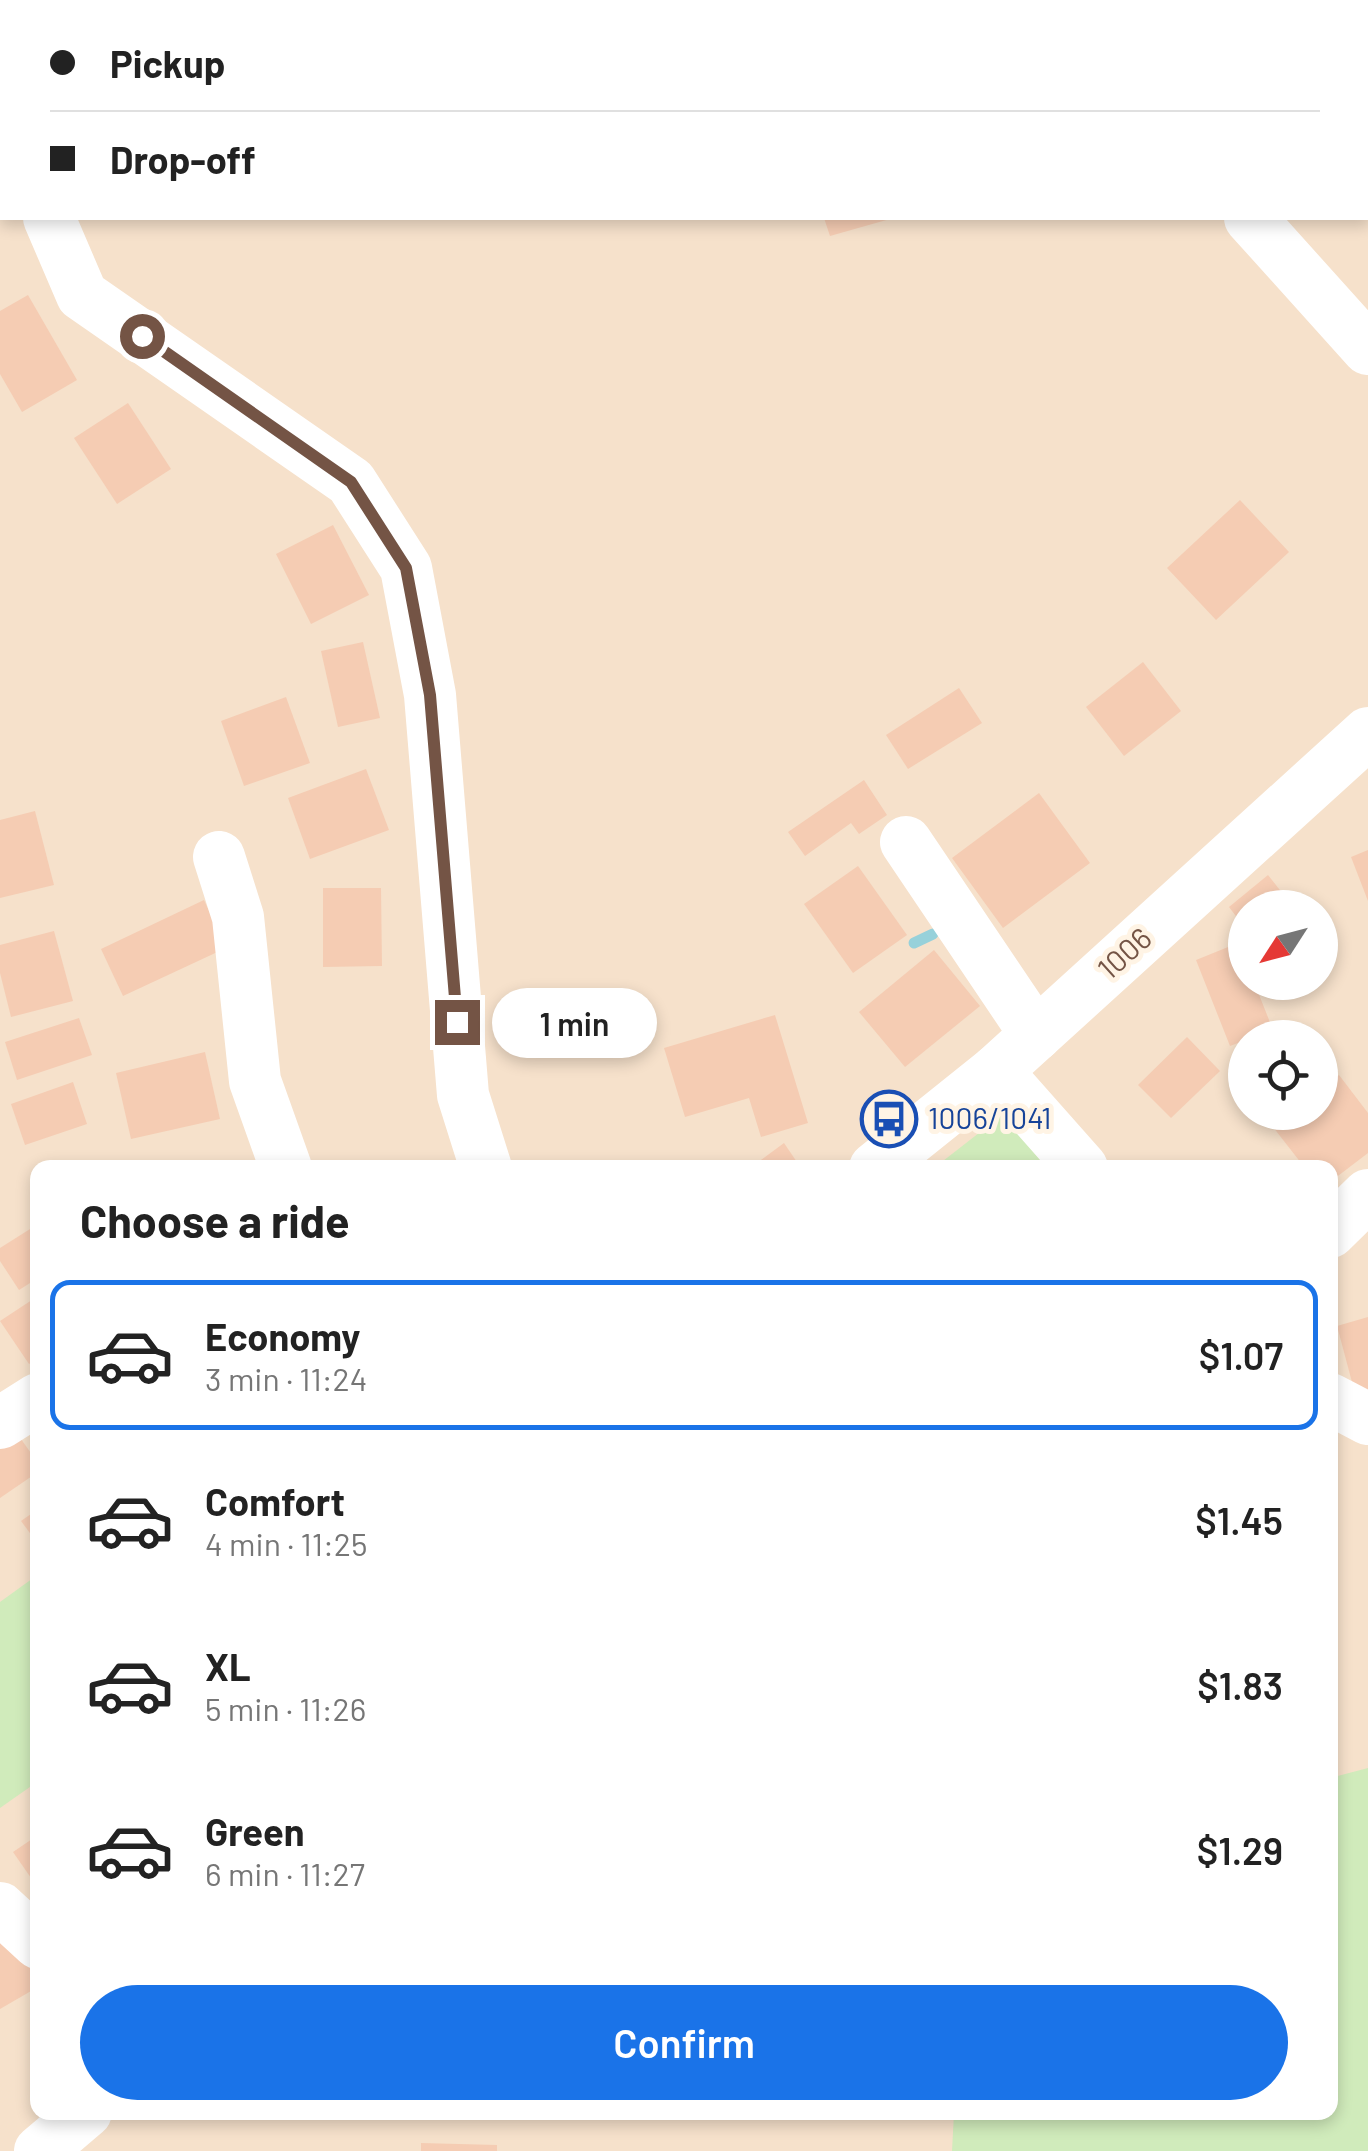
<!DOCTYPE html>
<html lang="en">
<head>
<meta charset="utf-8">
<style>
  body { margin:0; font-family:Barlow,sans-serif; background:#f6f6f6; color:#222; height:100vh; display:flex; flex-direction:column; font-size:38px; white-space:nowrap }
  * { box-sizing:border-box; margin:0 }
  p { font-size:32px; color:#767676 }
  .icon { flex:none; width:55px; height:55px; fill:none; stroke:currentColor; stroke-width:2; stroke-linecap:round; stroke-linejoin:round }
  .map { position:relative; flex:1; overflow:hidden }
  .side { position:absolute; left:30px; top:1160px; width:1308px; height:960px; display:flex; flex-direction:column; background:#fff; border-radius:20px; box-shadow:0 5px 15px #0003 }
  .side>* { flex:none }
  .banner { position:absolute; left:0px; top:0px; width:1370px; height:220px; box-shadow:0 5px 15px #0003; display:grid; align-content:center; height:220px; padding:0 50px; background:#fff }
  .needle { width:65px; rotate:234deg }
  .buttons { position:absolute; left:1228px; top:890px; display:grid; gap:20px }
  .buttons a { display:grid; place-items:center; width:110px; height:110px; border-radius:50%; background:#fff; box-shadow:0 5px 15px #0003; font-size:50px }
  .end { position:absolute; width:45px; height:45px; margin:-22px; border:12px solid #745445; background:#fff; box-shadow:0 0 0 5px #fff }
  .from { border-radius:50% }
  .bubble { position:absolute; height:70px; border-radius:35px; background:#fff; box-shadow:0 5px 15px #0003; font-size:32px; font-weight:600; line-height:70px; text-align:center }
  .banner b { display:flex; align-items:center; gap:35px; height:95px; font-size:38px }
  .banner b+b { border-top:2px solid #e0e0e0 }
  .banner i { width:25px; height:25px; background:#222 }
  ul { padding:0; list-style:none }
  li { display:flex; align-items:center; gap:30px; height:150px; margin:0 20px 15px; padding:0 30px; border:5px solid transparent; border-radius:20px }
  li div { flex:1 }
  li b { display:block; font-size:38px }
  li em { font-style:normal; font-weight:600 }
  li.on { border-color:#1a73e8 }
  li>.icon { width:90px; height:90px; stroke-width:1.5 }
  h2 { padding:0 50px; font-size:45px; line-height:120px }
  .action { display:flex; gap:20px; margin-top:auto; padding:20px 50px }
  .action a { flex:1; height:115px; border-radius:60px; background:#1a73e8; color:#fff; font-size:40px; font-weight:600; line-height:115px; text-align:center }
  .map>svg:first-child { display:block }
</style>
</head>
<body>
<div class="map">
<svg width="1368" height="2151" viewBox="0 0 1368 2151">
  <rect width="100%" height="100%" fill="#fef0dd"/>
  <!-- residential -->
  <path fill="#f6e1cb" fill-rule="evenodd" d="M0 0H1368V2151H0ZM2 2H1368V218H2ZM1245 908H1320V982H1245ZM1245 1038H1320V1112H1245ZM38 1168H1330V2112H38Z"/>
  <!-- green -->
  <g fill="#d0ebbb">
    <polygon points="1002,1115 1047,1168 934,1168"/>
    <polygon points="36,1576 37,1782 0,1808 0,1602"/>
    <polygon points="1368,1768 1368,2151 952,2151 954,2113 1330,2112 1330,1778"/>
  </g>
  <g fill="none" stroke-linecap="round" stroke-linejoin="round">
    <!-- stream -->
    <polyline stroke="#97d1da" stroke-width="11" points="914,943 933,934"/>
  </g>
  <!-- building -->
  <g fill="#f5ccb3">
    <polygon points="824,218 890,218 890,219 830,236"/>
    <polygon points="28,295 77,380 22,412 0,374 0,311"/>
    <polygon points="128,403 171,469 117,504 74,438"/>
    <polygon points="1240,500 1289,552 1216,620 1167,568"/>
    <polygon points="333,525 369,595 311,624 276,554"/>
    <polygon points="363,642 380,718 338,727 321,651"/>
    <polygon points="1143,662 1181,711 1124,756 1086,707"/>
    <polygon points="959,688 982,723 908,769 886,735"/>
    <polygon points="286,697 310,763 244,786 221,721"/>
    <polygon points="366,769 389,830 310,859 288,798"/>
    <polygon points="864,780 887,815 859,834 851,823 805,856 788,832"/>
    <polygon points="1039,793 1090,863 1003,928 952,858"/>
    <polygon points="35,811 54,885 0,898 0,820"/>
    <polygon points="1368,850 1368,901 1351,857"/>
    <polygon points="858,866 907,935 853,973 804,904"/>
    <polygon points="1268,875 1294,908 1245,908 1245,928 1229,907"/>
    <polygon points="323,888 381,888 382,966 323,967"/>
    <polygon points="204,900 226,948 123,996 101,949"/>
    <polygon points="54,931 73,1001 11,1017 0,973 0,945"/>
    <polygon points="1238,943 1245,961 1245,982 1254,982 1273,1030 1230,1046 1196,960"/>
    <polygon points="934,950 980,1006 905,1067 859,1012"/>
    <polygon points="775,1015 808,1123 761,1137 749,1098 685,1117 664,1048"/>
    <polygon points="79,1018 92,1055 17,1080 5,1042"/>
    <polygon points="1187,1037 1220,1071 1171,1118 1138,1085"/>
    <polygon points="205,1052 220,1119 131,1139 116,1073"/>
    <polygon points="1339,1075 1368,1113 1368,1153 1330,1182 1330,1168 1305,1168 1273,1127 1291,1112 1320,1112 1320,1090"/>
    <polygon points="73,1082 87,1124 25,1145 11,1104"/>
    <polygon points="784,1143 801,1168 750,1168"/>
    <polygon points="38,1224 38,1278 19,1290 0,1261 0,1248"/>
    <polygon points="38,1296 38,1358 29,1364 0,1321"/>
    <polygon points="1368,1317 1368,1394 1356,1397 1337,1326"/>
    <polygon points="11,1425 38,1463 38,1472 0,1498 0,1433"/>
    <polygon points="38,1509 38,1544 21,1521"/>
    <polygon points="38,1835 38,1888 13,1852"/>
    <polygon points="0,1936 38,1965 38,1987 0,2009"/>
    <polygon points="421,2143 497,2145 497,2151 421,2151"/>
  </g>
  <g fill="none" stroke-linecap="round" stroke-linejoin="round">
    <!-- minor -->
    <g stroke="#fff" stroke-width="52">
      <polyline points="559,0 559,2"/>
      <polyline points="0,104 2,110"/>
      <polyline points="49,218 82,295 351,482 406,568 430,695 463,1095 486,1168"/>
      <polyline points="1250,218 1368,349"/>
      <polyline points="906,842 1036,1035"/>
      <polyline points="219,857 238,917 255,1081 286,1168"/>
      <polyline points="996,1071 1082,1168"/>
      <polyline points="875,1168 996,1071 1368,733"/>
      <polyline points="1330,1232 1368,1195"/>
      <polyline points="1330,1399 1368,1419"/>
      <polyline points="0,1423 38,1399"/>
      <polyline points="0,1908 38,1943"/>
      <polyline points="40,2151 86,2112"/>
    </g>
  </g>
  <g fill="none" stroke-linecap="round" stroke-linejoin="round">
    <!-- route -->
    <polyline stroke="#745445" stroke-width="12" points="142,336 351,482 406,568 430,695 457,1022"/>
  </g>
  <!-- icons -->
  <defs>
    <g id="bus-ring" transform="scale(2.875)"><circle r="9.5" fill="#fff4e5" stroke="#1a4fb4" stroke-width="1.5"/><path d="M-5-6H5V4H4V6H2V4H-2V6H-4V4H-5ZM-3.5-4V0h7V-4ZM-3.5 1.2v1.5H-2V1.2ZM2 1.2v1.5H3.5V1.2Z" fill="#1a4fb4"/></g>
  </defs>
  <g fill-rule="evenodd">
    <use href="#bus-ring" x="889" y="1119"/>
  </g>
  <g text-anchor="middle" stroke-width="10" stroke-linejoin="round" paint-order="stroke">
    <!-- street labels -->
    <g font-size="30" fill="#745445" stroke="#fff4e5">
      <text transform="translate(1125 954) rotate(-42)" y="10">1006</text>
    </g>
    <!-- transit labels -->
    <g font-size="30" fill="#164399" stroke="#fff4e5" text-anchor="start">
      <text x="928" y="1129">1006/1041</text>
    </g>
  </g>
</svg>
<div class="buttons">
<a><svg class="needle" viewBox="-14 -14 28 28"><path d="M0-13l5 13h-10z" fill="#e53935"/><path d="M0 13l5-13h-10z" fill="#767676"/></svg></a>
<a><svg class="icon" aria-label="locate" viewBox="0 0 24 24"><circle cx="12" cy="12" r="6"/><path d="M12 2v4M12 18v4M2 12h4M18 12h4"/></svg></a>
</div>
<i class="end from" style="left:142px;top:336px"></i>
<i class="end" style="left:457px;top:1022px"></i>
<div class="bubble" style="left:492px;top:988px;width:165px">1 min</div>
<div class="banner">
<b><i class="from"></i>Pickup</b>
<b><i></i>Drop-off</b>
</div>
<section class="side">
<h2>Choose a ride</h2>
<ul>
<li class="on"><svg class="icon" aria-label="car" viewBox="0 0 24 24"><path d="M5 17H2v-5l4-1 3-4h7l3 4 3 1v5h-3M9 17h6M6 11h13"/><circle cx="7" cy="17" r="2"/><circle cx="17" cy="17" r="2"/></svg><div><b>Economy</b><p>3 min · 11:24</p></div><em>$1.07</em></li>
<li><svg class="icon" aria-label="car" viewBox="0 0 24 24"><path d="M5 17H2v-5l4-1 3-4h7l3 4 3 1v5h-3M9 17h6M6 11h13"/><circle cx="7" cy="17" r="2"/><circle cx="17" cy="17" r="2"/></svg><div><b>Comfort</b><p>4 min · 11:25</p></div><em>$1.45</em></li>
<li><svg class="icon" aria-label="car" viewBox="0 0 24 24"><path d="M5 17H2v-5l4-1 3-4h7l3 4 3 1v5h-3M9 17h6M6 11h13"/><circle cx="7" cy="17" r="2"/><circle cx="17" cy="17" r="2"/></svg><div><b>XL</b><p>5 min · 11:26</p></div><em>$1.83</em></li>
<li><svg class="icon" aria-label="car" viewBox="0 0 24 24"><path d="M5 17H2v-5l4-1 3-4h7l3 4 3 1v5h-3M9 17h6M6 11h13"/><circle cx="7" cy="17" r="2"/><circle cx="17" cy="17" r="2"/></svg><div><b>Green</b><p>6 min · 11:27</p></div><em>$1.29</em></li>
</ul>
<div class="action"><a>Confirm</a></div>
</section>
</div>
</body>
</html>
